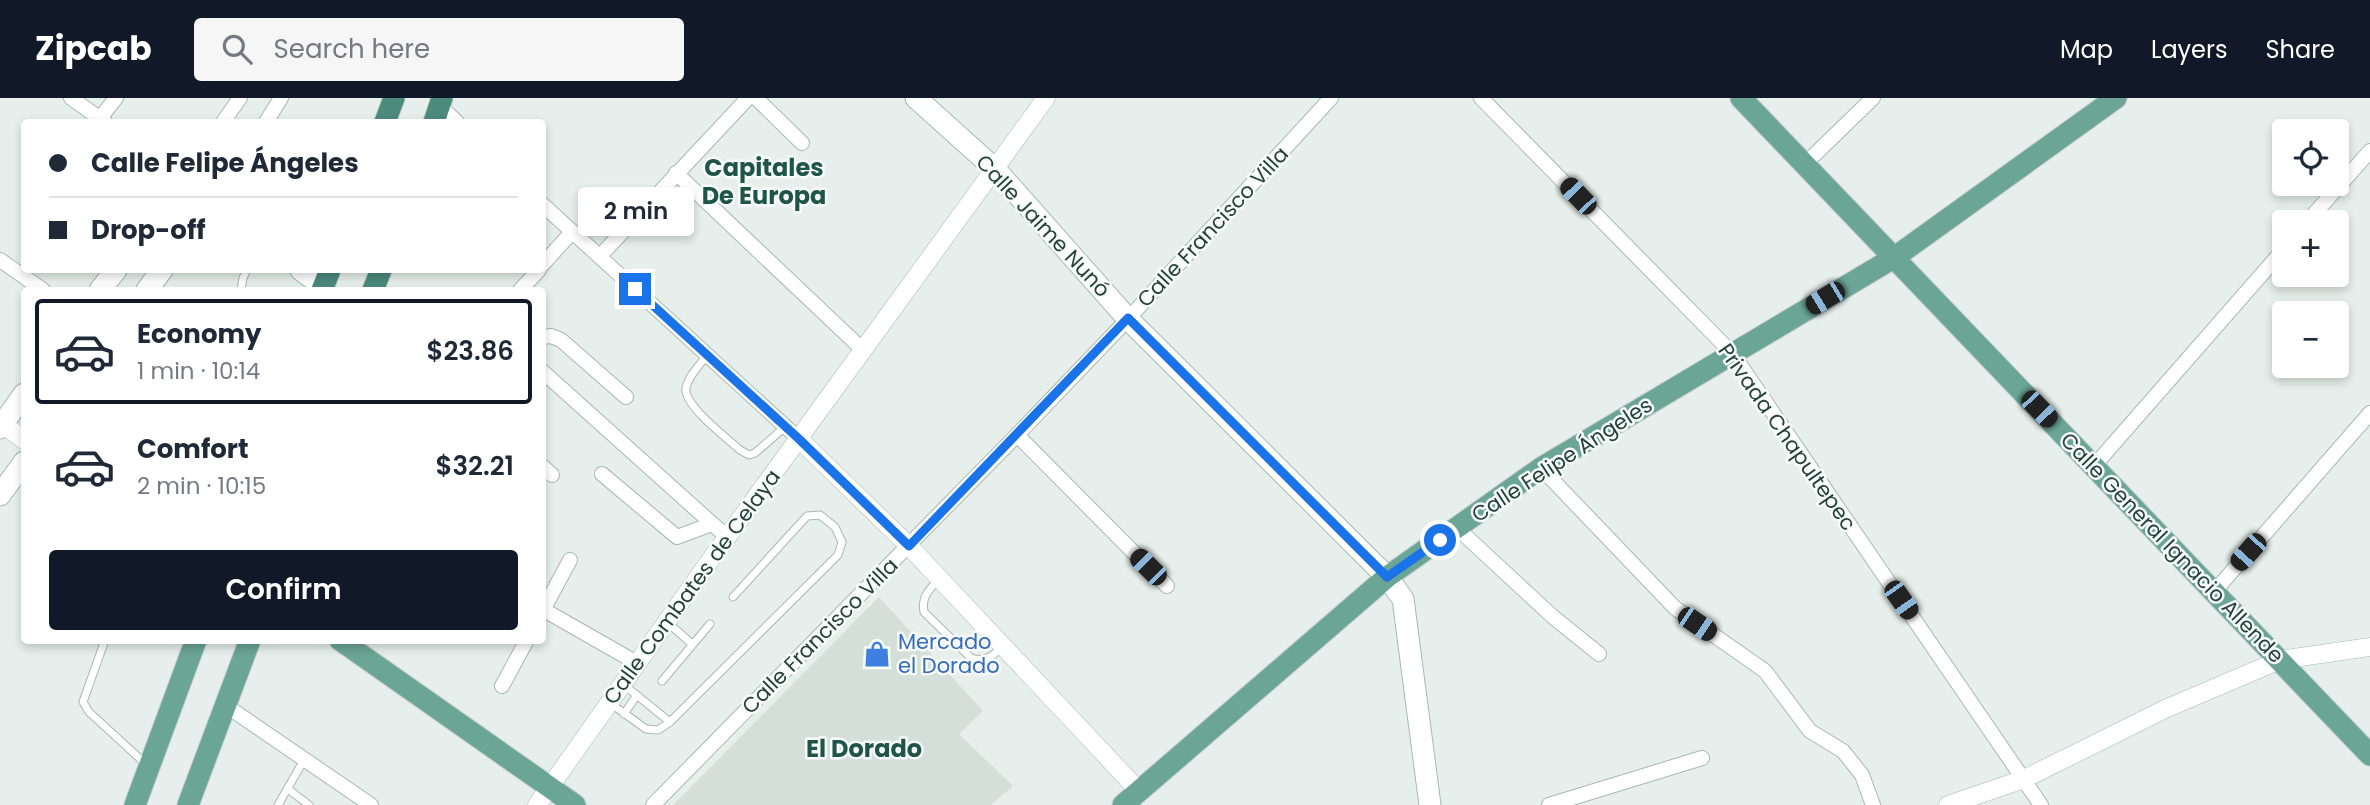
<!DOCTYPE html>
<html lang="en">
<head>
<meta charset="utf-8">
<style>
  body { margin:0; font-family:Poppins,sans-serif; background:#f6f6f7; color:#1f2937; height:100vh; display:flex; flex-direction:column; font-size:26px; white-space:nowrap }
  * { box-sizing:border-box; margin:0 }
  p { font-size:23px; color:#747a83 }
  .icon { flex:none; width:38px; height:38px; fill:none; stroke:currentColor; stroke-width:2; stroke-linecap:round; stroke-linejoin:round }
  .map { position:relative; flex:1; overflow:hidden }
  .panel { position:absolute; left:21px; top:189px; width:525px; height:357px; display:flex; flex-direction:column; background:#fff; border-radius:7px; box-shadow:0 4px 10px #0003 }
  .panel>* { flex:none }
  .guide { position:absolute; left:21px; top:21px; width:525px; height:154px; border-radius:7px; box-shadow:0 4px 10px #0003; display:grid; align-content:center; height:154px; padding:0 28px; background:#fff }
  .buttons { position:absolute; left:2272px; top:21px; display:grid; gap:14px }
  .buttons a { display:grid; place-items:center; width:77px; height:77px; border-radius:7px; background:#fff; box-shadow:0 4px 10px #0003; font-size:35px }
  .end { position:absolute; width:32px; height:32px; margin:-16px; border:9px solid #1a73e8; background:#fff; box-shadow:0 0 0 4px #fff }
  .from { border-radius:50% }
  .bubble { position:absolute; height:49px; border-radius:7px; background:#fff; box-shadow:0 4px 10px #0003; font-size:23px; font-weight:600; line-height:49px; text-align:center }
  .car { position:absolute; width:21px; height:42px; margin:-21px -10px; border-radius:9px; box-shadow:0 0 5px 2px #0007; background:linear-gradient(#222 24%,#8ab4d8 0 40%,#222 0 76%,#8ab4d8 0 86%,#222 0) }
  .guide b { display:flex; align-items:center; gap:24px; height:66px; font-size:26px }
  .guide b+b { border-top:2px solid #e0e1e3 }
  .guide i { width:18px; height:18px; background:#1f2937 }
  ul { padding:12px 0 0; list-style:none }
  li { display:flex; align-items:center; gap:21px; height:105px; margin:0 14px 10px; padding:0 14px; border:4px solid transparent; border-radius:7px }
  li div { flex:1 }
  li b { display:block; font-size:26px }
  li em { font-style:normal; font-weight:600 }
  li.on { border-color:#111827 }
  li>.icon { width:63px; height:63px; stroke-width:1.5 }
  .button { display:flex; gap:14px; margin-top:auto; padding:14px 28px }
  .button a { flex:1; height:80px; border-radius:7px; background:#111827; color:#fff; font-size:28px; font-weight:600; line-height:80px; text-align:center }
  header { display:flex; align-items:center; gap:42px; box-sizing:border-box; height:98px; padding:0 35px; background:#111827; color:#fff }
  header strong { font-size:33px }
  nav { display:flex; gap:38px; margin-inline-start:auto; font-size:24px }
  .search { width:490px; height:63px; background:#f6f6f7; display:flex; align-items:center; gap:18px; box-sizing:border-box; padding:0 24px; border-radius:7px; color:#747a83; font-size:26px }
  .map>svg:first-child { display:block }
</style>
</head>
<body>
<header>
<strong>Zipcab</strong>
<div class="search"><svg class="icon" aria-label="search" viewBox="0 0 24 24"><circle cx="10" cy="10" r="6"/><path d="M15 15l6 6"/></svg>Search here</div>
<nav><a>Map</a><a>Layers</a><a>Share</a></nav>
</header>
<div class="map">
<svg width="2370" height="707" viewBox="0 0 2370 707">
  <rect width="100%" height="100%" fill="#e6efeb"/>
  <!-- built -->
  <polygon fill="#d4dfda" points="879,499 983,613 959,636 1013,688 991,707 673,707"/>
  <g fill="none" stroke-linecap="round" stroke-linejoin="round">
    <!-- service casing -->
    <g stroke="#a8b8b2" stroke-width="9">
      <g id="service">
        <polyline points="241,192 243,180 247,172"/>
        <path d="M707 257C700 267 688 278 686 290 683 307 727 340 740 352L749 357 755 355 785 329"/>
        <path d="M938 482C929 492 921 499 924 514L971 560C986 565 993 557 1004 548"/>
        <polyline points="667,524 692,546"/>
        <polyline points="105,542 83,604 89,614 148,668"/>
        <polyline points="662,583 710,526"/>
        <polyline points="624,587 670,624"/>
        <polyline points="610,605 646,631 658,632 670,624 838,457 842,444 835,429 820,417 807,418 733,499"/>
        <polyline points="624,616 637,597"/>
        <polyline points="288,691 309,707"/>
        <polyline points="278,707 304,662"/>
      </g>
    </g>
    <!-- minor casing -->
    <g stroke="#a8b8b2" stroke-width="16">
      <g id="minor">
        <polyline points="71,0 105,24"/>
        <polyline points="756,0 802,45"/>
        <polyline points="1481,0 1732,255 2041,707"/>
        <polyline points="440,8 457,24"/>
        <polyline points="97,24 116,0"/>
        <polyline points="223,24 240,0"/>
        <polyline points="266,24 281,0"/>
        <polyline points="1805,66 1873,0"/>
        <polyline points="676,75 863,252"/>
        <polyline points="542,106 799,341"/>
        <polyline points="2307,124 2370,53"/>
        <polyline points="600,158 748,0"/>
        <polyline points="0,162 43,192"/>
        <polyline points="542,167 572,134"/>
        <polyline points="520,192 539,172"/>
        <polyline points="542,239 551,238 561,242 626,299"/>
        <polyline points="542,273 727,439"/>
        <polyline points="1017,337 1167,488"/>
        <polyline points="542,368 552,377"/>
        <polyline points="2094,368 2284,151"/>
        <polyline points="1541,370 1675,510 1765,573 1810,633 1843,653 1862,677 1873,707"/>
        <polyline points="602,376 677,439 712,426"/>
        <polyline points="1457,430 1552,518 1599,556"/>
        <polyline points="2214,494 2370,315"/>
        <polyline points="544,512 637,565"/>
        <polyline points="542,514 570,462"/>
        <polyline points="502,588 527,542"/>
        <polyline points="225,607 371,707"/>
        <polyline points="653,707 1017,337 1128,221 1331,0"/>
        <polyline points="1549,707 1702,660"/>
      </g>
    </g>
    <!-- tertiary casing -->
    <g stroke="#a8b8b2" stroke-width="19">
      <g id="tertiary">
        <polyline points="0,324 24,342"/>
        <polyline points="799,341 909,448 1139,693"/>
        <polyline points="537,707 709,464 1046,0"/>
        <polyline points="1948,707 2024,681 2165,611 2280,562 2370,549"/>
      </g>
    </g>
    <!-- secondary casing -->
    <g stroke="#a4bbb3" stroke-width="23">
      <g id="secondary">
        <polyline points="916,0 995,71 1128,221 1387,479 1403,501 1430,707"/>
        <polyline points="301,172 323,188"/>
        <polyline points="100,192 116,172"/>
        <polyline points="147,192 162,172"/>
        <polyline points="0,330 24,296"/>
        <polyline points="0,397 24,364"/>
      </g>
    </g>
    <!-- primary casing -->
    <g stroke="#c2cac8" stroke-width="23">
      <g id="primary">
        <polyline points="1741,0 2370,657"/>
        <polyline points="340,542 575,707"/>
        <polyline points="135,707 196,542"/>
        <polyline points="188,707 250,542"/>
        <polyline points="1123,707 1387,479 1541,370 1895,159 2116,0"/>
      </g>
    </g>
    <!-- trunk casing -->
    <g stroke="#c2cac8" stroke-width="23">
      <g id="trunk">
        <polyline points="385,24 394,0"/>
        <polyline points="434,24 442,0"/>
        <polyline points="322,192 330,172"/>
        <polyline points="373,192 381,172"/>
      </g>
    </g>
    <!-- service -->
    <use href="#service" stroke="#fff" stroke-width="7"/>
    <!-- minor -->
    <use href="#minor" stroke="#fff" stroke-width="14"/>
    <!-- tertiary -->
    <use href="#tertiary" stroke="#fff" stroke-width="18"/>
    <!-- secondary -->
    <use href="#secondary" stroke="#fff" stroke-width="21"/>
    <!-- primary -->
    <use href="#primary" stroke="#6aa596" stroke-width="21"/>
    <!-- trunk -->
    <use href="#trunk" stroke="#4c8a7c" stroke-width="21"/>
  </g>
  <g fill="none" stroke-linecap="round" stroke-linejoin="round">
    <!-- route -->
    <polyline stroke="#1a73e8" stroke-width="9" points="635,191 799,341 909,448 1128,220 1387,479 1440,442"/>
  </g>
  <!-- icons -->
  <defs>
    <g id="shop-bare" transform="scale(2.1)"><path d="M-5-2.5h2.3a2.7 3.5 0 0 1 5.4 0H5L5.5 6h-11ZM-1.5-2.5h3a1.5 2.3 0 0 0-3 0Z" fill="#3f7fe0" stroke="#f7fbf9" stroke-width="2.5" paint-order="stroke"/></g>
  </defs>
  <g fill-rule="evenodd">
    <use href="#shop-bare" x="877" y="556"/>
  </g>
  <g text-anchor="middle" stroke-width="5" stroke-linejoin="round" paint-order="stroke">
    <!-- street labels -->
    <g font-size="21" fill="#24423a" stroke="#f7fbf9">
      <text transform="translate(1043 128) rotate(47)" y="7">Calle Jaime Nunó</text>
      <text transform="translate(1213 129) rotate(-47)" y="7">Calle Francisco Villa</text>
      <text transform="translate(1787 339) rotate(55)" y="7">Privada Chapultepec</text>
      <text transform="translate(1562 362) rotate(-33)" y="7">Calle Felipe Ángeles</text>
      <text transform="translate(2172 450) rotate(46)" y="7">Calle General Ignacio Allende</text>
      <text transform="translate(692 489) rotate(-54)" y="7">Calle Combates de Celaya</text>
      <text transform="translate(820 538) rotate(-45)" y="7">Calle Francisco Villa</text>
    </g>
    <!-- shop labels -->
    <g font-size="21" fill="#366cbe" stroke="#f7fbf9" text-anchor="start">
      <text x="898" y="551">Mercado<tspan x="898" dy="24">el Dorado</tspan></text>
    </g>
    <!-- quarter labels -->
    <g font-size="24" font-weight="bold" fill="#1f5548" stroke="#f7fbf9">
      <text x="764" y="78">Capitales<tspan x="764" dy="28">De Europa</tspan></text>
      <text x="864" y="659">El Dorado</text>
    </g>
  </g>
</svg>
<div class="buttons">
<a><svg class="icon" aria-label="locate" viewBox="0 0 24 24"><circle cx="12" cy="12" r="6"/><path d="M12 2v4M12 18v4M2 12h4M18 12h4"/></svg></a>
<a>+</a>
<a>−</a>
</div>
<i class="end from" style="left:1440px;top:442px"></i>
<i class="end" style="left:635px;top:191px"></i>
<div class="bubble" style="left:578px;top:89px;width:116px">2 min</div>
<i class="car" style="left:1578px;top:98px;rotate:316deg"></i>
<i class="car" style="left:1825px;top:200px;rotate:239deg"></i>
<i class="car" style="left:2039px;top:311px;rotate:136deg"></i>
<i class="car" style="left:2248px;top:454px;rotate:222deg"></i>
<i class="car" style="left:1148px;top:469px;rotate:315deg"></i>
<i class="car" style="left:1901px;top:502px;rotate:145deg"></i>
<i class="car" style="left:1697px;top:526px;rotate:124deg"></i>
<div class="guide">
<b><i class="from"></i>Calle Felipe Ángeles</b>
<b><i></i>Drop-off</b>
</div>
<section class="panel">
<ul>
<li class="on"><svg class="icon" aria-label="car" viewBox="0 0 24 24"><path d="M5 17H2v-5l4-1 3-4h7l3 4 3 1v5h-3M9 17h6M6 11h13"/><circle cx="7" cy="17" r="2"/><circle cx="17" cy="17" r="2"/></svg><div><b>Economy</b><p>1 min · 10:14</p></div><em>$23.86</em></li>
<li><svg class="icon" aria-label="car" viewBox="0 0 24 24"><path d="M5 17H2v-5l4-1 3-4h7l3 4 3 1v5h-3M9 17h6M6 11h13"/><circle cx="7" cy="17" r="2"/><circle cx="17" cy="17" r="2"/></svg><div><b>Comfort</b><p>2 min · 10:15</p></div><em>$32.21</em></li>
</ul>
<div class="button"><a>Confirm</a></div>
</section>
</div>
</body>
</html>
